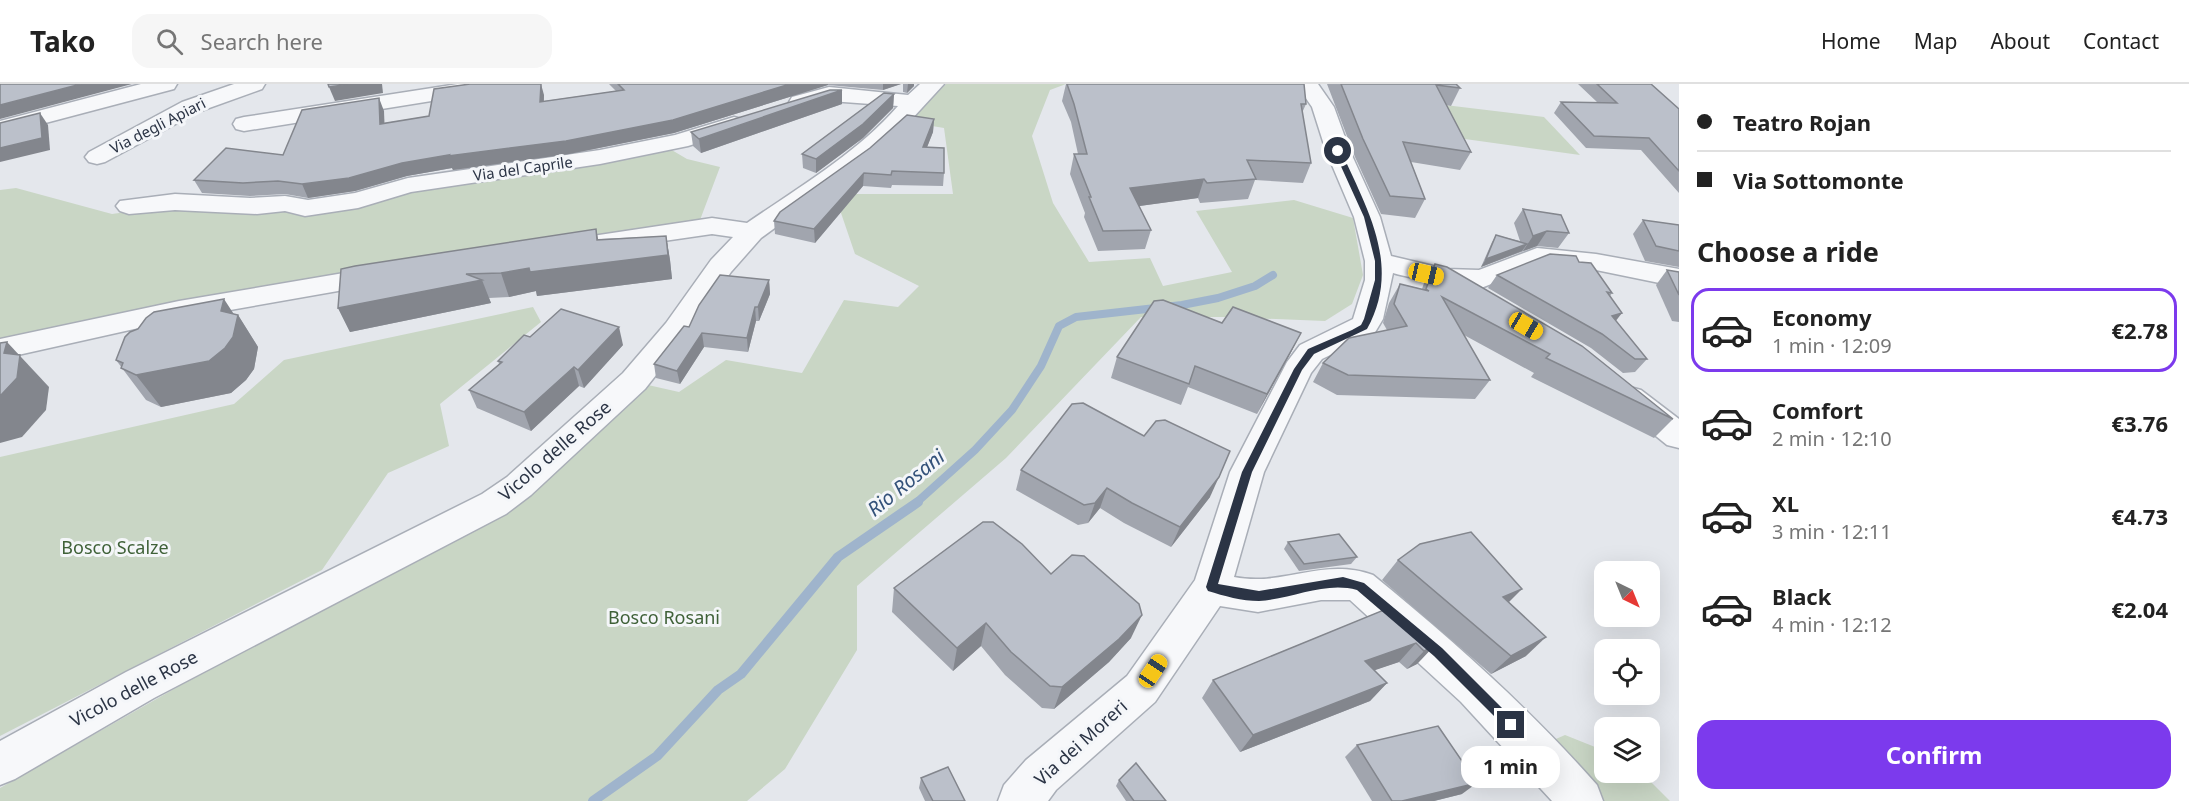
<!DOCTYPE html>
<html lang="en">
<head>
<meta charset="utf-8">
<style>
  body { margin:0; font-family:"Noto Sans",sans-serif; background:#f6f6f6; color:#222; height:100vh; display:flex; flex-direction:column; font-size:22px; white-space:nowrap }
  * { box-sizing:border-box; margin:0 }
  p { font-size:20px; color:#767676 }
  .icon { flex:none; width:33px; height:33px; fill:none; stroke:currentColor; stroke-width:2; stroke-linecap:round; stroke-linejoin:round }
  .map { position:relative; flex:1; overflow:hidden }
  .drawer { display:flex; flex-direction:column; background:#fff; width:510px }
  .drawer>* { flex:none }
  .top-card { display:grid; align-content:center; height:132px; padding:0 18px; background:#fff }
  .needle { width:39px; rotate:137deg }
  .tools { position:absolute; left:1594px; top:477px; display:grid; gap:12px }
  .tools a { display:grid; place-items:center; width:66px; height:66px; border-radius:12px; background:#fff; box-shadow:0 6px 24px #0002; font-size:30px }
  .end { position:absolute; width:27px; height:27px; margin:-14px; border:8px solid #2b3445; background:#fff; box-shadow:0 0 0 3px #fff }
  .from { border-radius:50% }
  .bubble { position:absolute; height:42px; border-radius:18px; background:#fff; box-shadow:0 6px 24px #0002; font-size:20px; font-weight:700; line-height:42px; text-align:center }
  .car { position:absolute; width:18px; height:36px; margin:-18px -9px; border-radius:8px; box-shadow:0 0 4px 2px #0007; background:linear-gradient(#f5c518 24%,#345 0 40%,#f5c518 0 76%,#345 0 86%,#f5c518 0) }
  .top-card b { display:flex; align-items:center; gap:21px; height:57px; font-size:22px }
  .top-card b+b { border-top:2px solid #e0e0e0 }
  .top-card i { width:15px; height:15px; background:#222 }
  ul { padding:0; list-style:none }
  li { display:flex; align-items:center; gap:18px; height:84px; margin:0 12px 9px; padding:0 6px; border:3px solid transparent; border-radius:18px }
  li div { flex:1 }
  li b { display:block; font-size:22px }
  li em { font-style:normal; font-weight:700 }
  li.current { border-color:#7c3aed }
  li>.icon { width:54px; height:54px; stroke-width:1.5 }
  h2 { padding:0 18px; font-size:27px; line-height:72px }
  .action { display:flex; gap:12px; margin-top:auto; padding:12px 18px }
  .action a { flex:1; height:69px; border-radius:18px; background:#7c3aed; color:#fff; font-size:24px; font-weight:700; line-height:69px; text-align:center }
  header { display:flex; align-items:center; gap:36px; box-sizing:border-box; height:84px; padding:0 30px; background:#fff; border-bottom:2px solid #e0e0e0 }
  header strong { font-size:28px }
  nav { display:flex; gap:33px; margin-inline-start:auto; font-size:21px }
  .search { width:420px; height:54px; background:#f6f6f6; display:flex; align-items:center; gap:15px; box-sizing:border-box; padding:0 21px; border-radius:18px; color:#767676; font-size:22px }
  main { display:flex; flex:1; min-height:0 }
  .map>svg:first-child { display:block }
</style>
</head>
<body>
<header>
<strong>Tako</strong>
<div class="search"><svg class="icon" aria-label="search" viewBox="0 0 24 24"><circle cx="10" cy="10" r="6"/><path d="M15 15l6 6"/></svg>Search here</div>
<nav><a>Home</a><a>Map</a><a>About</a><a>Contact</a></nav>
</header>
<main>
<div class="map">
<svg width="1679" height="717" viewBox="0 0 1679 717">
  <rect width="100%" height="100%" fill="#e4e7ec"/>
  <!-- green -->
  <g fill="#c9d6c5">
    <polygon points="946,0 1066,0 1050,6 1032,52 1053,119 1089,178 1150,174 1163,202 1232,188 1196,127 1294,116 1353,134 1363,191 1352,220 1325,237 1224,233 1141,233 1006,374 857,502 857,566 785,685 747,717 0,717 0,704 181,601 512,425 648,301 679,308 726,276 802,289 844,216 898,223 919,202 855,170 841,129 843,110 953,110 944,44 908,38"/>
    <polygon points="1420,18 1544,33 1580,71 1429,50"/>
    <polygon points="670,65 687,75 720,83 700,136 0,255 0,106 16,104 112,130 169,122 285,125 295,130 351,125 416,105"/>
    <polygon points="533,223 541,238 440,320 449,362 388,389 322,486 0,652 0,373 234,320 284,276"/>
    <polygon points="1565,651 1605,667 1605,688 1642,689 1670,717 1600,717 1549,658"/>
  </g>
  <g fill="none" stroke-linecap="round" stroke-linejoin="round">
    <!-- stream-far1 -->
    <polyline stroke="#9fb4cc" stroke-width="8" points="916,419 975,366 1012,326 1041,282 1059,242 1076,233 1182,221 1218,214 1255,202 1273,191"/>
    <!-- stream -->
    <polyline stroke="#9fb4cc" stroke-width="10" points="593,717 657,672 718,606 741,590 838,473 918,418"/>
    <!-- minor casing -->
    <g stroke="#a9aeb7" stroke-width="3">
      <g id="minor">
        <polygon points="141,0 177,0 174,5 0,51 0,37"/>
        <polygon points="234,0 265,0 262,5 198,28 105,78 97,80 89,78 85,73 89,68 182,18"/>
        <polygon points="458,0 511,0 508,5 500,6 244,47 236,45 233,40 236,35 244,33"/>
        <path d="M920 0H944L898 50 868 76 761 154 731 188 686 253 645 305 531 411 506 430 154 614 15 695 0 701V657L126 588 482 410 507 393 623 289 666 239 711 176 733 153 712 150 588 168 579 166 575 160 579 154 712 134 747 139C799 103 856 70 898 22L830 17 800 25 792 23 789 18 792 13 829 3 908 11Z"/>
        <path d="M1296 0H1318L1334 23 1350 67 1380 133 1391 172 1446 185 1479 186 1537 164 1596 170 1679 185V203L1596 186 1540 181 1481 204 1484 208 1480 214C1461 219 1452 207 1436 200 1422 195 1407 193 1393 189L1383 235 1374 250 1322 275 1311 289 1264 388 1234 493C1284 503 1322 473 1373 491 1453 556 1529 624 1597 701L1603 717H1552L1461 618 1350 516H1321L1258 528 1220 522 1155 618 1056 706 1048 717H998L1004 701 1026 676 1127 592 1195 496 1230 388 1287 278 1300 261 1353 235 1365 196V177L1354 133 1326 67 1312 23Z"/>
        <polygon points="734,33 742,35 745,40 742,45 688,62 600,80 411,108 358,124 305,132 285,127 257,130 175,126 129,130 120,127 116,122 120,117 175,110 250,114 285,112 308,116 355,109 408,94 600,66 675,51"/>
        <polygon points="385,182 395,185 399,191 395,197 179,235 0,275 0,255 179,217"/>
        <polygon points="1630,303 1641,306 1679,335 1679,364 1667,361 1619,322 1614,314 1619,306"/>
      </g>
    </g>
    <!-- minor -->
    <use href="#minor" fill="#f7f8fa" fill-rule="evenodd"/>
  </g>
  <!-- wall -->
  <g fill="#a1a5ae">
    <polygon points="609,0 901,0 883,6 828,1 674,49 569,70 453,86 452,84 407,92 355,107 308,114 285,110 250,112 202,109 194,96 283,71 384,27 384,39 429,32 544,11 544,17 616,7"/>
    <polygon points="903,0 914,0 914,2 907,9 903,8"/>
    <polygon points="1066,0 1304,0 1306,20 1302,29 1311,79 1303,99 1255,96 1248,115 1200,119 1198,114 1139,122 1151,146 1145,165 1098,167 1084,133 1085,129 1070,90 1074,70 1078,70 1071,38 1062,17"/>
    <polygon points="1327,0 1456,0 1460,4 1451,22 1446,21 1471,68 1460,86 1411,78 1425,115 1415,134 1381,130 1355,73"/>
    <polygon points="1578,0 1651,0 1679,25 1679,109 1641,66 1586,64 1554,29 1561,18 1597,18"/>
    <polygon points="842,6 842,20 701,69 693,62 691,48"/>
    <polygon points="894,10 893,24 863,54 816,89 803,84 802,70"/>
    <polygon points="934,35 933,48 927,63 944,89 943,102 892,101 891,104 863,102 815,159 775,150 774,137"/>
    <polygon points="1523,125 1569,149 1558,164 1537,162 1481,183 1492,158 1496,151 1520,157 1514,139"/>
    <polygon points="1643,136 1679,141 1679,183 1645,177 1633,150"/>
    <polygon points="666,152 670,176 672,195 537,212 536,207 509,213 489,214 491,219 350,248 338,224 598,155"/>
    <polygon points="1579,178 1612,209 1610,212 1616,237 1647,275 1635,288 1623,289 1591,264 1488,204 1497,191"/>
    <polygon points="1435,180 1673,335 1654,354 1531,293 1534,289 1464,251 1490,296 1475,315 1337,311 1313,298 1323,279 1387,246 1383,239 1389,219 1400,200 1422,205 1424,199"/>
    <polygon points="1667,186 1679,188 1679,238 1672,237 1656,201"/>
    <polygon points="769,196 770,210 759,237 756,237 748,268 704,263 680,300 656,294 654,280 689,243"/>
    <polygon points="234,230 238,231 258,263 254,285 246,296 231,309 161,323 146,316 116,276"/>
    <polygon points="1222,239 1301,249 1290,270 1257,330 1188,303 1181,321 1111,294 1117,273"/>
    <polygon points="530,253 623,261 584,304 579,302 531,347 477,324 469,306 499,280 498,277"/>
    <polygon points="1021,386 1210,413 1171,463 1124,439 1100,424 1088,439 1078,441 1016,406"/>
    <polygon points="1288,458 1357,473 1351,480 1299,487 1284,465"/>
    <polygon points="1398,476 1509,518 1526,572 1491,590 1382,496"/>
    <polygon points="1051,490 1131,554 1109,578 1054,625 1042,624 1005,591 981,562 953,587 892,528 894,504"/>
    <polygon points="1391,523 1434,562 1417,580 1407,585 1399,578 1374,586 1387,599 1370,617 1240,668 1202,614 1213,596"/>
    <polygon points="1357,661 1462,710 1434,717 1372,717 1345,673"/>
    <polygon points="921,694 965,717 925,717 919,704"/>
    <polygon points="1119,696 1166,717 1126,717 1116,702"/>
  </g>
  <!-- shaded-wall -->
  <g fill="#83868d">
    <polygon points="81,0 132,0 0,35 0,21"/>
    <polygon points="350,0 382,0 383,9 335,17 329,3"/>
    <polygon points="541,0 544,11 543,31 540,18"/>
    <polygon points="790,0 828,0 828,1 674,49 569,70 453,86 452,84 407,92 355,107 308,114 302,100 402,79"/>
    <polygon points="883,0 901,0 883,6"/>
    <polygon points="908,0 914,0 914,2 907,9"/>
    <polygon points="842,6 842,20 701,69 699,55"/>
    <polygon points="894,10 893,24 863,54 816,89 816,75"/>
    <polygon points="379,14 384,27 385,53 380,40"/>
    <polygon points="40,29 48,41 50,66 0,78 0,64"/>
    <polygon points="934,35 933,48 922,76 923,63"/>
    <polygon points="864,89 863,102 815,159 814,145"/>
    <polygon points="1204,95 1198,114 1125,124 1130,104"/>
    <polygon points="596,145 601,169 666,152 670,176 672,195 537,212 536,207 509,213 501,189 529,184 597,156"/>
    <polygon points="1547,147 1537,162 1523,167 1533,152"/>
    <polygon points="1527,160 1522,167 1481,183 1486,175"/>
    <polygon points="482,196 491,219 350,248 338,224"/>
    <polygon points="769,196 770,210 759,237 758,223"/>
    <polygon points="224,215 237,235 238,231 258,263 254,285 246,296 231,309 161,323 136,291 221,227"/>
    <polygon points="755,223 756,237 748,268 747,254"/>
    <polygon points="1622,229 1611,243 1612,232"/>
    <polygon points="619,243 623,261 584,304 578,286"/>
    <polygon points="702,249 704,263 680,300 677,287"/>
    <polygon points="1301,249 1290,270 1257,330 1267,310"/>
    <polygon points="7,258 49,303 46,326 22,353 0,359 0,312 4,269"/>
    <polygon points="574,283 579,302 531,347 524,328"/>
    <polygon points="1219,393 1210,413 1171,463 1180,443"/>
    <polygon points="1107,404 1100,424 1088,439 1095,419"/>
    <polygon points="1522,505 1503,524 1503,513"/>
    <polygon points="1142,531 1131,554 1109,578 1054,625 1062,603"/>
    <polygon points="986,539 981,562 953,587 957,564"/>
    <polygon points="1546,553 1526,572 1491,590 1511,572"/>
    <polygon points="1416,559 1399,578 1349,595 1365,577"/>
    <polygon points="1434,562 1417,580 1407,585 1424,567"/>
    <polygon points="1387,599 1370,617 1240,668 1253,651"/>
    <polygon points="1477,699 1462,710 1434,717 1402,717"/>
  </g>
  <!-- building -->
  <g fill="#bbc0ca" stroke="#83868d" stroke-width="1.5">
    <polygon points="0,0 81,0 0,21"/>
    <polygon points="328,0 350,0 329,3"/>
    <polygon points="470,0 541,0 540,18 624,6 618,0 790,0 673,36 566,57 448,72 449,71 402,79 349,94 302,100 278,97 243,99 194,96 226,64 283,71 302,26 379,14 380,40 429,32 434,5"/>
    <polygon points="1067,0 1304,0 1306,20 1301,20 1311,79 1247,76 1256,95 1207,99 1204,95 1130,104 1151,146 1103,147 1089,113 1091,113 1074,70 1087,70 1074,20"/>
    <polygon points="1341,0 1456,0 1460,4 1436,1 1471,68 1403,58 1425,115 1390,112 1363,55"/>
    <polygon points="1597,0 1651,0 1679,25 1679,87 1649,54 1594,52 1561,18 1617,19"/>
    <polygon points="830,6 842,6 699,55 691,48"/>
    <polygon points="884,9 894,10 863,40 816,75 802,70"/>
    <polygon points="40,29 42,54 0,64 0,39"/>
    <polygon points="907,31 934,35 923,63 944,64 944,89 892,87 891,91 864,89 814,145 774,137 780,128 870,64"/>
    <polygon points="1523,125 1561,131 1569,149 1547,147 1533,152"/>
    <polygon points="1643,136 1679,141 1679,167 1656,162"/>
    <polygon points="596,145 597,156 666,152 668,171 530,188 529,184 501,189 466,190 482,196 338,224 341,185 355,182"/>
    <polygon points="1496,151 1527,160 1486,175"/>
    <polygon points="1550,170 1576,172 1579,178 1591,179 1612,209 1607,208 1622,229 1612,232 1647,275 1635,275 1602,250 1497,191"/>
    <polygon points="1435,180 1447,183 1582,262 1673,335 1546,274 1550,270 1442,213 1490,296 1348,291 1323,279 1349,254 1407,242 1394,220 1400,200 1429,207 1426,205"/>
    <polygon points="1667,186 1679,188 1679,211"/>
    <polygon points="720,191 769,196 758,223 755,223 747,254 702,249 677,287 654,280 684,242 689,243 699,221"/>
    <polygon points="224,215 221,227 238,231 233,253 225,264 209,277 136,291 121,284 123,279 116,276 125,253 130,248 138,245 146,234 154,228"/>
    <polygon points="1163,216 1222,239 1233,223 1301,249 1267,310 1195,282 1189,300 1117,273 1154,217"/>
    <polygon points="561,225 619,243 578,286 574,283 524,328 469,306 502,278 498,277 524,251 530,253"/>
    <polygon points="7,258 4,269 20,271 17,294 0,312 0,259"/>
    <polygon points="1083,319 1144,352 1156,337 1165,336 1230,367 1219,393 1180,443 1132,419 1107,404 1095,419 1084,421 1021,386 1072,320"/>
    <polygon points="983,438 993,438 1022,460 1051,490 1072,471 1084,472 1139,520 1142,531 1119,555 1062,603 1050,602 1011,568 986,539 957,564 894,504"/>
    <polygon points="1471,448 1522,505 1503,513 1546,553 1511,572 1398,476 1420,460"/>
    <polygon points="1339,450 1357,473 1304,480 1288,458"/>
    <polygon points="1391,523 1434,562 1424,567 1416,559 1365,577 1387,599 1253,651 1213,596"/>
    <polygon points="1438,642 1477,699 1402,717 1392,717 1357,661"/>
    <polygon points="1136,679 1166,717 1134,717 1119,696"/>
    <polygon points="948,683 965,717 933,717 921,694"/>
  </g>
  <!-- route -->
  <path fill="#2b3445" d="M1338 65 1341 67C1367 125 1402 182 1367 245L1314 270 1302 286 1252 388 1218 500 1259 507 1343 493 1364 499 1442 564 1515 637 1517 641 1515 645 1511 647 1507 645 1434 572 1357 506C1325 497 1292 515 1259 517 1242 517 1224 512 1208 507L1206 503 1242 388 1294 285 1308 265 1352 246 1361 241 1364 235 1375 196V177L1364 133 1334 67Z"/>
  <g text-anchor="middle" stroke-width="6" stroke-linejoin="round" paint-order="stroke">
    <!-- far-street labels -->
    <g font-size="15" fill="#2b3445" stroke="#f4f6f9">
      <text transform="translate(158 42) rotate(-27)" y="5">Via degli Apiari</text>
      <text transform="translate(523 85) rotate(-8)" y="5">Via del Caprile</text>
    </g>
    <!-- street labels -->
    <g font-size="18" fill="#2b3445" stroke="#f4f6f9">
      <text transform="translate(555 367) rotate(-41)" y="6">Vicolo delle Rose</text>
      <text transform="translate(134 605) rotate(-28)" y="6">Vicolo delle Rose</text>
      <text transform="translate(1081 659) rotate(-42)" y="6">Via dei Moreri</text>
    </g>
    <!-- park labels -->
    <g font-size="18" fill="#3f6138" stroke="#f4f6f9">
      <text x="115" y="470">Bosco Scalze</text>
      <text x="664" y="540">Bosco Rosani</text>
    </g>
    <!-- water labels -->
    <g font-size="20" font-style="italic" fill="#34527a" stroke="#f4f6f9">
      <text transform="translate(906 399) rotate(-39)" y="7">Rio Rosani</text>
    </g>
  </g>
</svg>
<div class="tools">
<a><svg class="needle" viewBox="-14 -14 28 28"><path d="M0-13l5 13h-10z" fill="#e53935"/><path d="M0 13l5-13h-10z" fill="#767676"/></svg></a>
<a><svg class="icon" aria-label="locate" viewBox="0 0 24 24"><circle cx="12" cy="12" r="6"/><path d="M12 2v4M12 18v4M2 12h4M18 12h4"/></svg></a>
<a><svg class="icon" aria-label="layers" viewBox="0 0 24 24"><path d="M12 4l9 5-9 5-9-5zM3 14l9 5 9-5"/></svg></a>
</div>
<i class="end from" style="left:1338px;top:67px"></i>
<i class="end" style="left:1511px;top:641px"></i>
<div class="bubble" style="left:1461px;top:662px;width:99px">1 min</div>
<i class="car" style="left:1426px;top:190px;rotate:103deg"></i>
<i class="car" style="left:1526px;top:242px;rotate:120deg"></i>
<i class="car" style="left:1153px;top:587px;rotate:34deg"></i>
</div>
<section class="drawer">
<div class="top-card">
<b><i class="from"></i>Teatro Rojan</b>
<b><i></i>Via Sottomonte</b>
</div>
<h2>Choose a ride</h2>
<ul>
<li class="current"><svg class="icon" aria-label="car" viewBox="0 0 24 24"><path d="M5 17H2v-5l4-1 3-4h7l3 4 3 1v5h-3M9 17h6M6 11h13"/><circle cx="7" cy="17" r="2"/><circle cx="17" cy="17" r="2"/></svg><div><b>Economy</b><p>1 min · 12:09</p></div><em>€2.78</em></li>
<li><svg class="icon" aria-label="car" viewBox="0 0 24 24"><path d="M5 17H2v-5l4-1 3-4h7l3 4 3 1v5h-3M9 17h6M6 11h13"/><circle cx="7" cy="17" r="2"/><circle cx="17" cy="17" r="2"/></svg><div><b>Comfort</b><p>2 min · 12:10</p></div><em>€3.76</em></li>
<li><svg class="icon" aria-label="car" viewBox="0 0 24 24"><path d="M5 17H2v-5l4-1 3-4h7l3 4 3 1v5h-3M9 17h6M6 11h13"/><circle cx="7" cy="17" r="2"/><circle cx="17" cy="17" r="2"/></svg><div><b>XL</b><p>3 min · 12:11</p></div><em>€4.73</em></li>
<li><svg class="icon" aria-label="car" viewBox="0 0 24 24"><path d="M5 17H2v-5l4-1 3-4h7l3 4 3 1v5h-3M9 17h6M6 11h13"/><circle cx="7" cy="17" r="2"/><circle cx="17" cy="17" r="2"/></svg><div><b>Black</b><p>4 min · 12:12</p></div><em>€2.04</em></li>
</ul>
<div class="action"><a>Confirm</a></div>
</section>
</main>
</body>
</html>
